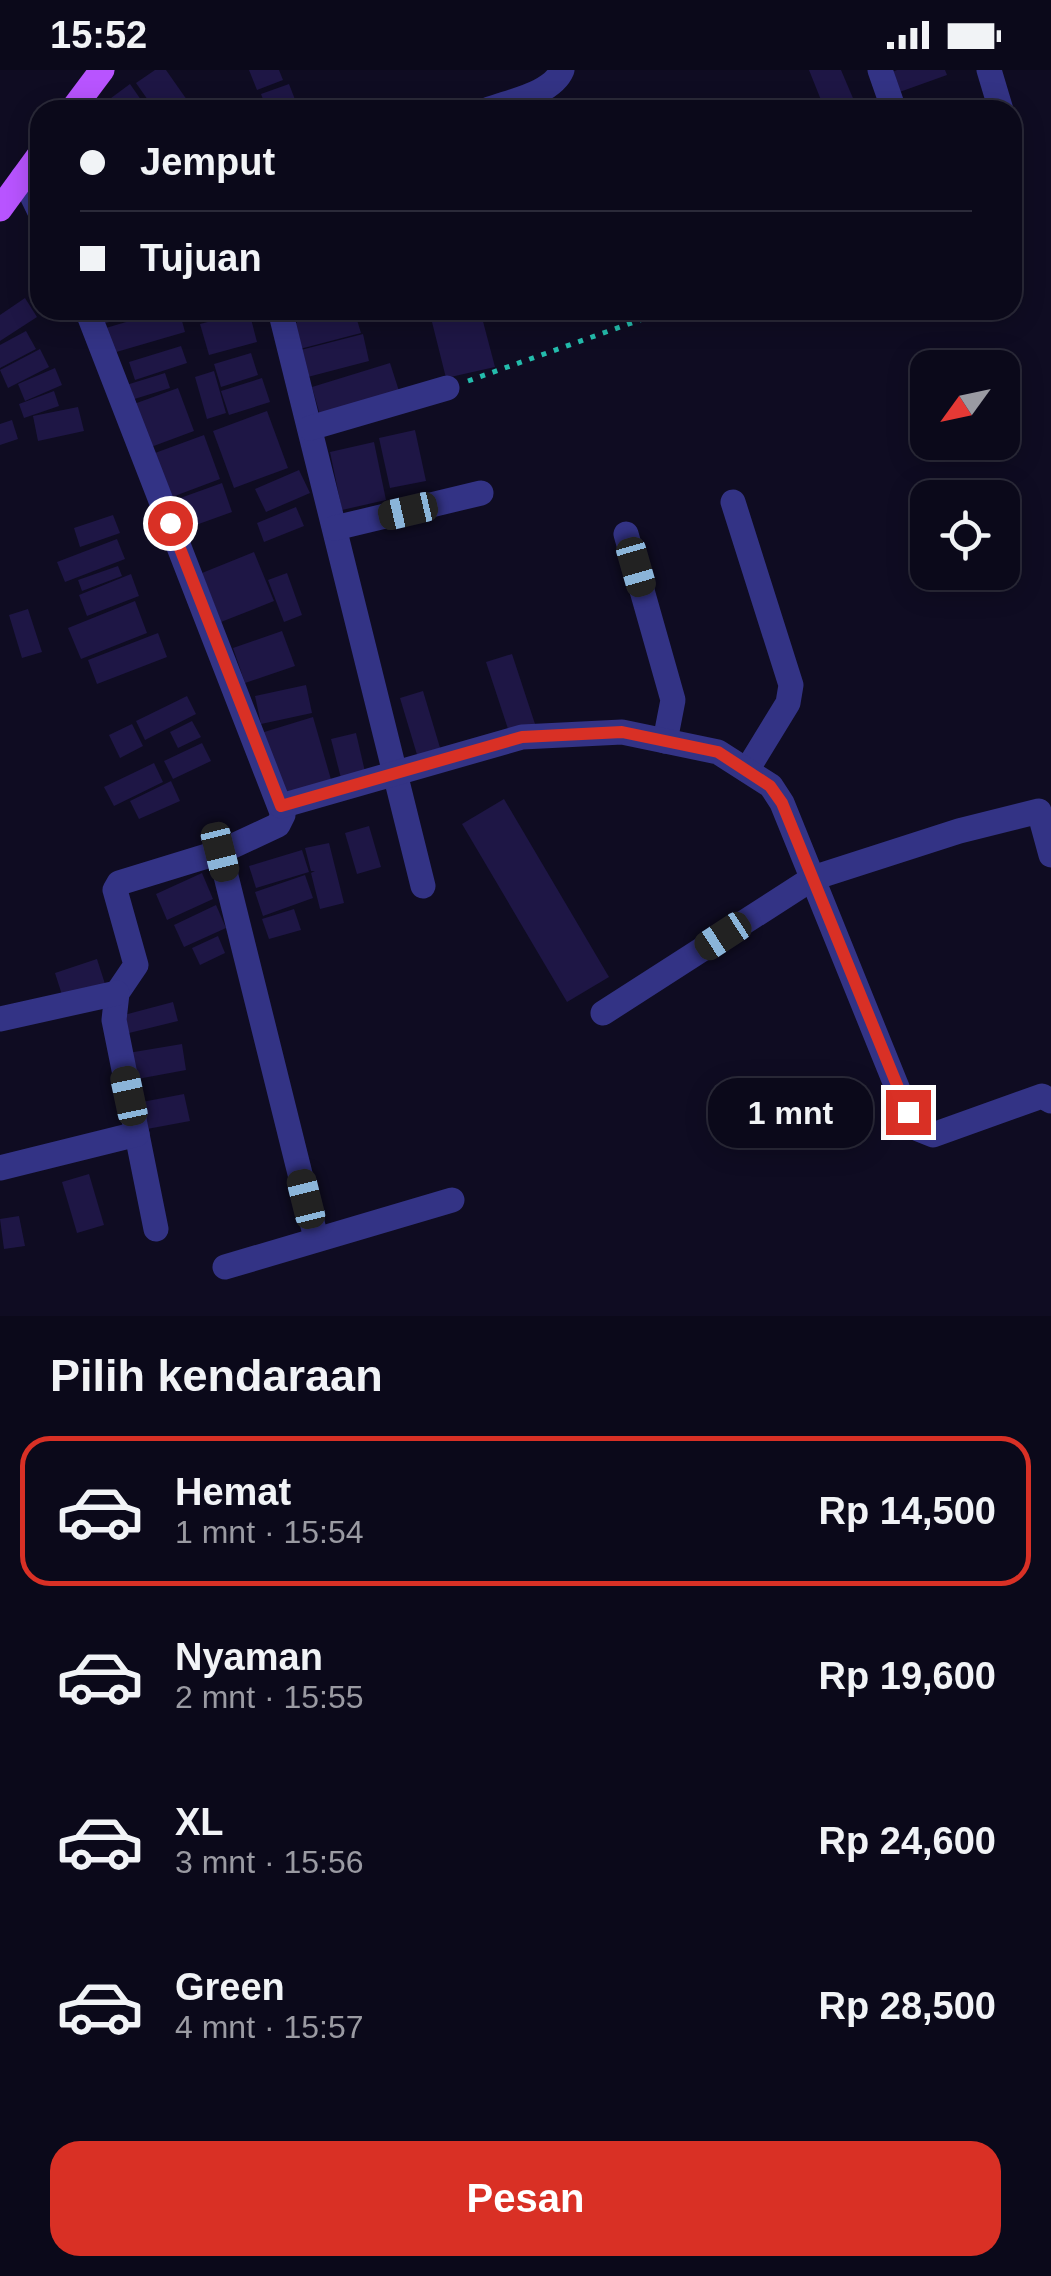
<!DOCTYPE html>
<html lang="id">
<head>
<meta charset="utf-8">
<style>
  body { margin:0; font-family:Helvetica,sans-serif; background:#141223; color:#f1f3f6; height:100vh; display:flex; flex-direction:column; font-size:38px; white-space:nowrap }
  * { box-sizing:border-box; margin:0 }
  p { font-size:32px; color:#9a9aa2 }
  .icon { flex:none; width:55px; height:55px; fill:none; stroke:currentColor; stroke-width:2; stroke-linecap:round; stroke-linejoin:round }
  .map { position:relative; height:1246px; overflow:hidden }
  .drawer { display:flex; flex-direction:column; background:#0b091a; flex:1 }
  .drawer>* { flex:none }
  .banner { position:absolute; left:30px; top:30px; width:992px; height:220px; border-radius:30px; box-shadow:0 5px 25px #0003,0 0 0 2px #2b2a39; display:grid; align-content:center; height:220px; padding:0 50px; background:#0b091a }
  .needle { width:65px; rotate:237deg }
  .fabs { position:absolute; left:910px; top:280px; display:grid; gap:20px }
  .fabs a { display:grid; place-items:center; width:110px; height:110px; border-radius:20px; background:#0b091a; box-shadow:0 5px 25px #0003,0 0 0 2px #2b2a39; font-size:50px }
  .end { position:absolute; width:45px; height:45px; margin:-22px; border:12px solid #d93025; background:#fff; box-shadow:0 0 0 5px #fff }
  .from { border-radius:50% }
  .bubble { position:absolute; height:70px; border-radius:30px; background:#0b091a; box-shadow:0 5px 25px #0003,0 0 0 2px #2b2a39; font-size:32px; font-weight:600; line-height:70px; text-align:center }
  .car { position:absolute; width:30px; height:60px; margin:-30px -15px; border-radius:12px; box-shadow:0 0 8px 2px #0007; background:linear-gradient(#222 24%,#8ab4d8 0 40%,#222 0 76%,#8ab4d8 0 86%,#222 0) }
  .banner b { display:flex; align-items:center; gap:35px; height:95px; font-size:38px }
  .banner b+b { border-top:2px solid #2b2a39 }
  .banner i { width:25px; height:25px; background:#f1f3f6 }
  ul { padding:0; list-style:none }
  li { display:flex; align-items:center; gap:30px; height:150px; margin:0 20px 15px; padding:0 30px; border:5px solid transparent; border-radius:30px }
  li div { flex:1 }
  li b { display:block; font-size:38px }
  li em { font-style:normal; font-weight:600 }
  li.on { border-color:#d93025 }
  li>.icon { width:90px; height:90px; stroke-width:1.5 }
  h2 { padding:0 50px; font-size:45px; line-height:120px }
  .action { display:flex; gap:20px; margin-top:auto; padding:20px 50px }
  .action a { flex:1; height:115px; border-radius:30px; background:#d93025; color:#fff; font-size:40px; font-weight:600; line-height:115px; text-align:center }
  .status { display:flex; justify-content:space-between; align-items:center; height:70px; padding:0 50px; background:#0b091a; direction:ltr }
  .status svg { height:28px; fill:currentColor }
  .map>svg:first-child { display:block }
</style>
</head>
<body>
<div class="status"><b>15:52</b><svg viewBox="0 0 49 12"><path d="M0 12V9h3v3zM5 12V6h3v6zM10 12V3h3v9zM15 12V0h3v12zM26 1h20v11H26zM47 4h2v5h-2z"/></svg></div>
<div class="map">
<svg width="1051" height="1246" viewBox="0 0 1051 1246">
  <rect width="100%" height="100%" fill="#0f0c22"/>
  <!-- building -->
  <g fill="#1e1645">
    <polygon points="155,0 166,0 187,30 172,40 155,40 136,13"/>
    <polygon points="249,0 279,0 283,10 257,20"/>
    <polygon points="809,0 841,0 858,40 825,40"/>
    <polygon points="897,0 945,0 947,5 894,24 887,4"/>
    <polygon points="130,14 148,40 107,40 103,34"/>
    <polygon points="289,14 299,40 267,40 261,24"/>
    <polygon points="25,228 37,247 0,271 0,245"/>
    <polygon points="94,240 151,240 151,241 98,255"/>
    <polygon points="167,240 179,240 185,262 106,285 99,260"/>
    <polygon points="293,240 354,240 361,263 296,280 290,254 297,253"/>
    <polygon points="429,240 480,240 495,297 446,308"/>
    <polygon points="249,241 257,272 209,285 200,254"/>
    <polygon points="26,261 36,279 0,298 0,275"/>
    <polygon points="363,264 369,291 300,309 293,282"/>
    <polygon points="181,276 187,293 135,310 129,292"/>
    <polygon points="40,279 49,297 8,318 0,300"/>
    <polygon points="251,283 258,305 221,317 214,294"/>
    <polygon points="390,293 399,321 320,345 312,317"/>
    <polygon points="55,298 62,315 25,331 18,314"/>
    <polygon points="214,301 226,343 207,349 195,307"/>
    <polygon points="165,303 170,318 128,331 123,316"/>
    <polygon points="262,308 270,332 229,345 221,321"/>
    <polygon points="178,318 194,361 151,377 134,334"/>
    <polygon points="54,321 59,336 24,348 19,334"/>
    <polygon points="78,337 84,361 38,371 33,346"/>
    <polygon points="267,341 288,398 234,418 213,361"/>
    <polygon points="12,350 18,369 0,375 0,354"/>
    <polygon points="415,360 426,411 390,418 379,368"/>
    <polygon points="204,365 220,409 172,427 155,383"/>
    <polygon points="374,372 386,430 342,440 330,382"/>
    <polygon points="299,400 310,423 266,442 255,419"/>
    <polygon points="222,413 232,442 182,460 172,431"/>
    <polygon points="296,437 304,456 264,472 257,453"/>
    <polygon points="113,445 120,463 80,477 74,458"/>
    <polygon points="117,469 125,489 65,512 57,492"/>
    <polygon points="254,482 274,531 221,552 202,503"/>
    <polygon points="118,496 122,506 82,521 78,510"/>
    <polygon points="287,503 302,545 284,552 268,510"/>
    <polygon points="131,504 139,526 87,546 79,525"/>
    <polygon points="135,531 147,563 81,589 68,558"/>
    <polygon points="28,539 42,582 22,588 9,545"/>
    <polygon points="282,561 295,596 245,613 233,578"/>
    <polygon points="158,563 167,587 97,614 88,590"/>
    <polygon points="512,584 536,657 510,665 486,592"/>
    <polygon points="306,615 312,643 261,654 255,626"/>
    <polygon points="423,621 441,681 418,688 400,628"/>
    <polygon points="187,626 196,644 145,670 136,651"/>
    <polygon points="313,647 332,713 280,728 261,663"/>
    <polygon points="192,651 201,667 178,678 170,662"/>
    <polygon points="132,654 143,676 120,688 109,665"/>
    <polygon points="356,663 366,706 342,712 331,669"/>
    <polygon points="202,673 211,691 173,709 164,691"/>
    <polygon points="154,693 163,712 114,736 104,717"/>
    <polygon points="171,711 180,731 139,749 130,731"/>
    <polygon points="504,729 609,907 567,932 462,754"/>
    <polygon points="369,756 381,797 357,804 345,763"/>
    <polygon points="329,773 344,833 320,839 311,803 315,801 311,801 305,778"/>
    <polygon points="302,780 309,802 256,818 249,796"/>
    <polygon points="202,803 213,829 167,850 156,824"/>
    <polygon points="305,805 313,828 263,846 255,822"/>
    <polygon points="216,835 226,858 184,877 174,855"/>
    <polygon points="294,839 301,860 269,869 262,849"/>
    <polygon points="218,866 225,883 200,895 192,878"/>
    <polygon points="97,889 105,914 63,928 55,903"/>
    <polygon points="173,932 178,951 129,963 124,945"/>
    <polygon points="182,974 186,1000 132,1010 128,983"/>
    <polygon points="184,1024 190,1051 147,1059 142,1032"/>
    <polygon points="89,1104 104,1155 77,1163 62,1112"/>
    <polygon points="19,1146 25,1176 4,1179 0,1149"/>
  </g>
  <g fill="none" stroke-linecap="round" stroke-linejoin="round">
    <!-- path -->
    <polyline stroke="#24bcac" stroke-width="5" stroke-dasharray="5 8" stroke-linecap="butt" points="468,311 668,240"/>
    <!-- minor -->
    <g stroke="#333385" stroke-width="25">
      <polyline points="880,0 894,40"/>
      <polyline points="989,0 1001,40"/>
      <path d="M487 40C510 31 552 24 562 0"/>
      <polyline points="23,107 40,142"/>
      <polyline points="87,240 283,745 278,755 220,782 119,813 115,820 136,895 117,923 114,950 156,1159"/>
      <polyline points="280,240 423,816"/>
      <polyline points="310,358 447,318"/>
      <polyline points="733,432 791,615 788,633 747,700"/>
      <polyline points="335,458 481,423"/>
      <polyline points="626,464 673,630 665,671"/>
      <polyline points="281,736 522,667 622,662 718,682 771,716 782,733 907,1042 918,1059 933,1065 1042,1026 1051,1031"/>
      <polyline points="220,782 316,1168"/>
      <polyline points="603,943 813,808 959,761 1039,741 1051,785"/>
      <polyline points="0,949 117,923"/>
      <polyline points="0,1098 137,1064"/>
      <polyline points="225,1197 452,1130"/>
    </g>
    <!-- major -->
    <g stroke="#b854ff" stroke-width="25">
      <polyline points="72,40 102,0"/>
      <polyline points="0,139 40,84"/>
    </g>
  </g>
  <g fill="none" stroke-linecap="round" stroke-linejoin="round">
    <!-- route -->
    <polyline stroke="#d93025" stroke-width="12" points="170,453 281,736 522,667 622,662 718,682 770,716 782,733 908,1042"/>
  </g>
</svg>
<div class="fabs">
<a><svg class="needle" viewBox="-14 -14 28 28"><path d="M0-13l5 13h-10z" fill="#e53935"/><path d="M0 13l5-13h-10z" fill="#9a9aa2"/></svg></a>
<a><svg class="icon" aria-label="locate" viewBox="0 0 24 24"><circle cx="12" cy="12" r="6"/><path d="M12 2v4M12 18v4M2 12h4M18 12h4"/></svg></a>
</div>
<i class="end from" style="left:170px;top:453px"></i>
<i class="end" style="left:908px;top:1042px"></i>
<div class="bubble" style="left:708px;top:1008px;width:165px">1 mnt</div>
<i class="car" style="left:408px;top:441px;rotate:257deg"></i>
<i class="car" style="left:636px;top:497px;rotate:164deg"></i>
<i class="car" style="left:220px;top:782px;rotate:166deg"></i>
<i class="car" style="left:723px;top:866px;rotate:237deg"></i>
<i class="car" style="left:129px;top:1026px;rotate:348deg"></i>
<i class="car" style="left:306px;top:1129px;rotate:346deg"></i>
<div class="banner">
<b><i class="from"></i>Jemput</b>
<b><i></i>Tujuan</b>
</div>
</div>
<section class="drawer">
<h2>Pilih kendaraan</h2>
<ul>
<li class="on"><svg class="icon" aria-label="car" viewBox="0 0 24 24"><path d="M5 17H2v-5l4-1 3-4h7l3 4 3 1v5h-3M9 17h6M6 11h13"/><circle cx="7" cy="17" r="2"/><circle cx="17" cy="17" r="2"/></svg><div><b>Hemat</b><p>1 mnt · 15:54</p></div><em>Rp 14,500</em></li>
<li><svg class="icon" aria-label="car" viewBox="0 0 24 24"><path d="M5 17H2v-5l4-1 3-4h7l3 4 3 1v5h-3M9 17h6M6 11h13"/><circle cx="7" cy="17" r="2"/><circle cx="17" cy="17" r="2"/></svg><div><b>Nyaman</b><p>2 mnt · 15:55</p></div><em>Rp 19,600</em></li>
<li><svg class="icon" aria-label="car" viewBox="0 0 24 24"><path d="M5 17H2v-5l4-1 3-4h7l3 4 3 1v5h-3M9 17h6M6 11h13"/><circle cx="7" cy="17" r="2"/><circle cx="17" cy="17" r="2"/></svg><div><b>XL</b><p>3 mnt · 15:56</p></div><em>Rp 24,600</em></li>
<li><svg class="icon" aria-label="car" viewBox="0 0 24 24"><path d="M5 17H2v-5l4-1 3-4h7l3 4 3 1v5h-3M9 17h6M6 11h13"/><circle cx="7" cy="17" r="2"/><circle cx="17" cy="17" r="2"/></svg><div><b>Green</b><p>4 mnt · 15:57</p></div><em>Rp 28,500</em></li>
</ul>
<div class="action"><a>Pesan</a></div>
</section>
</body>
</html>
